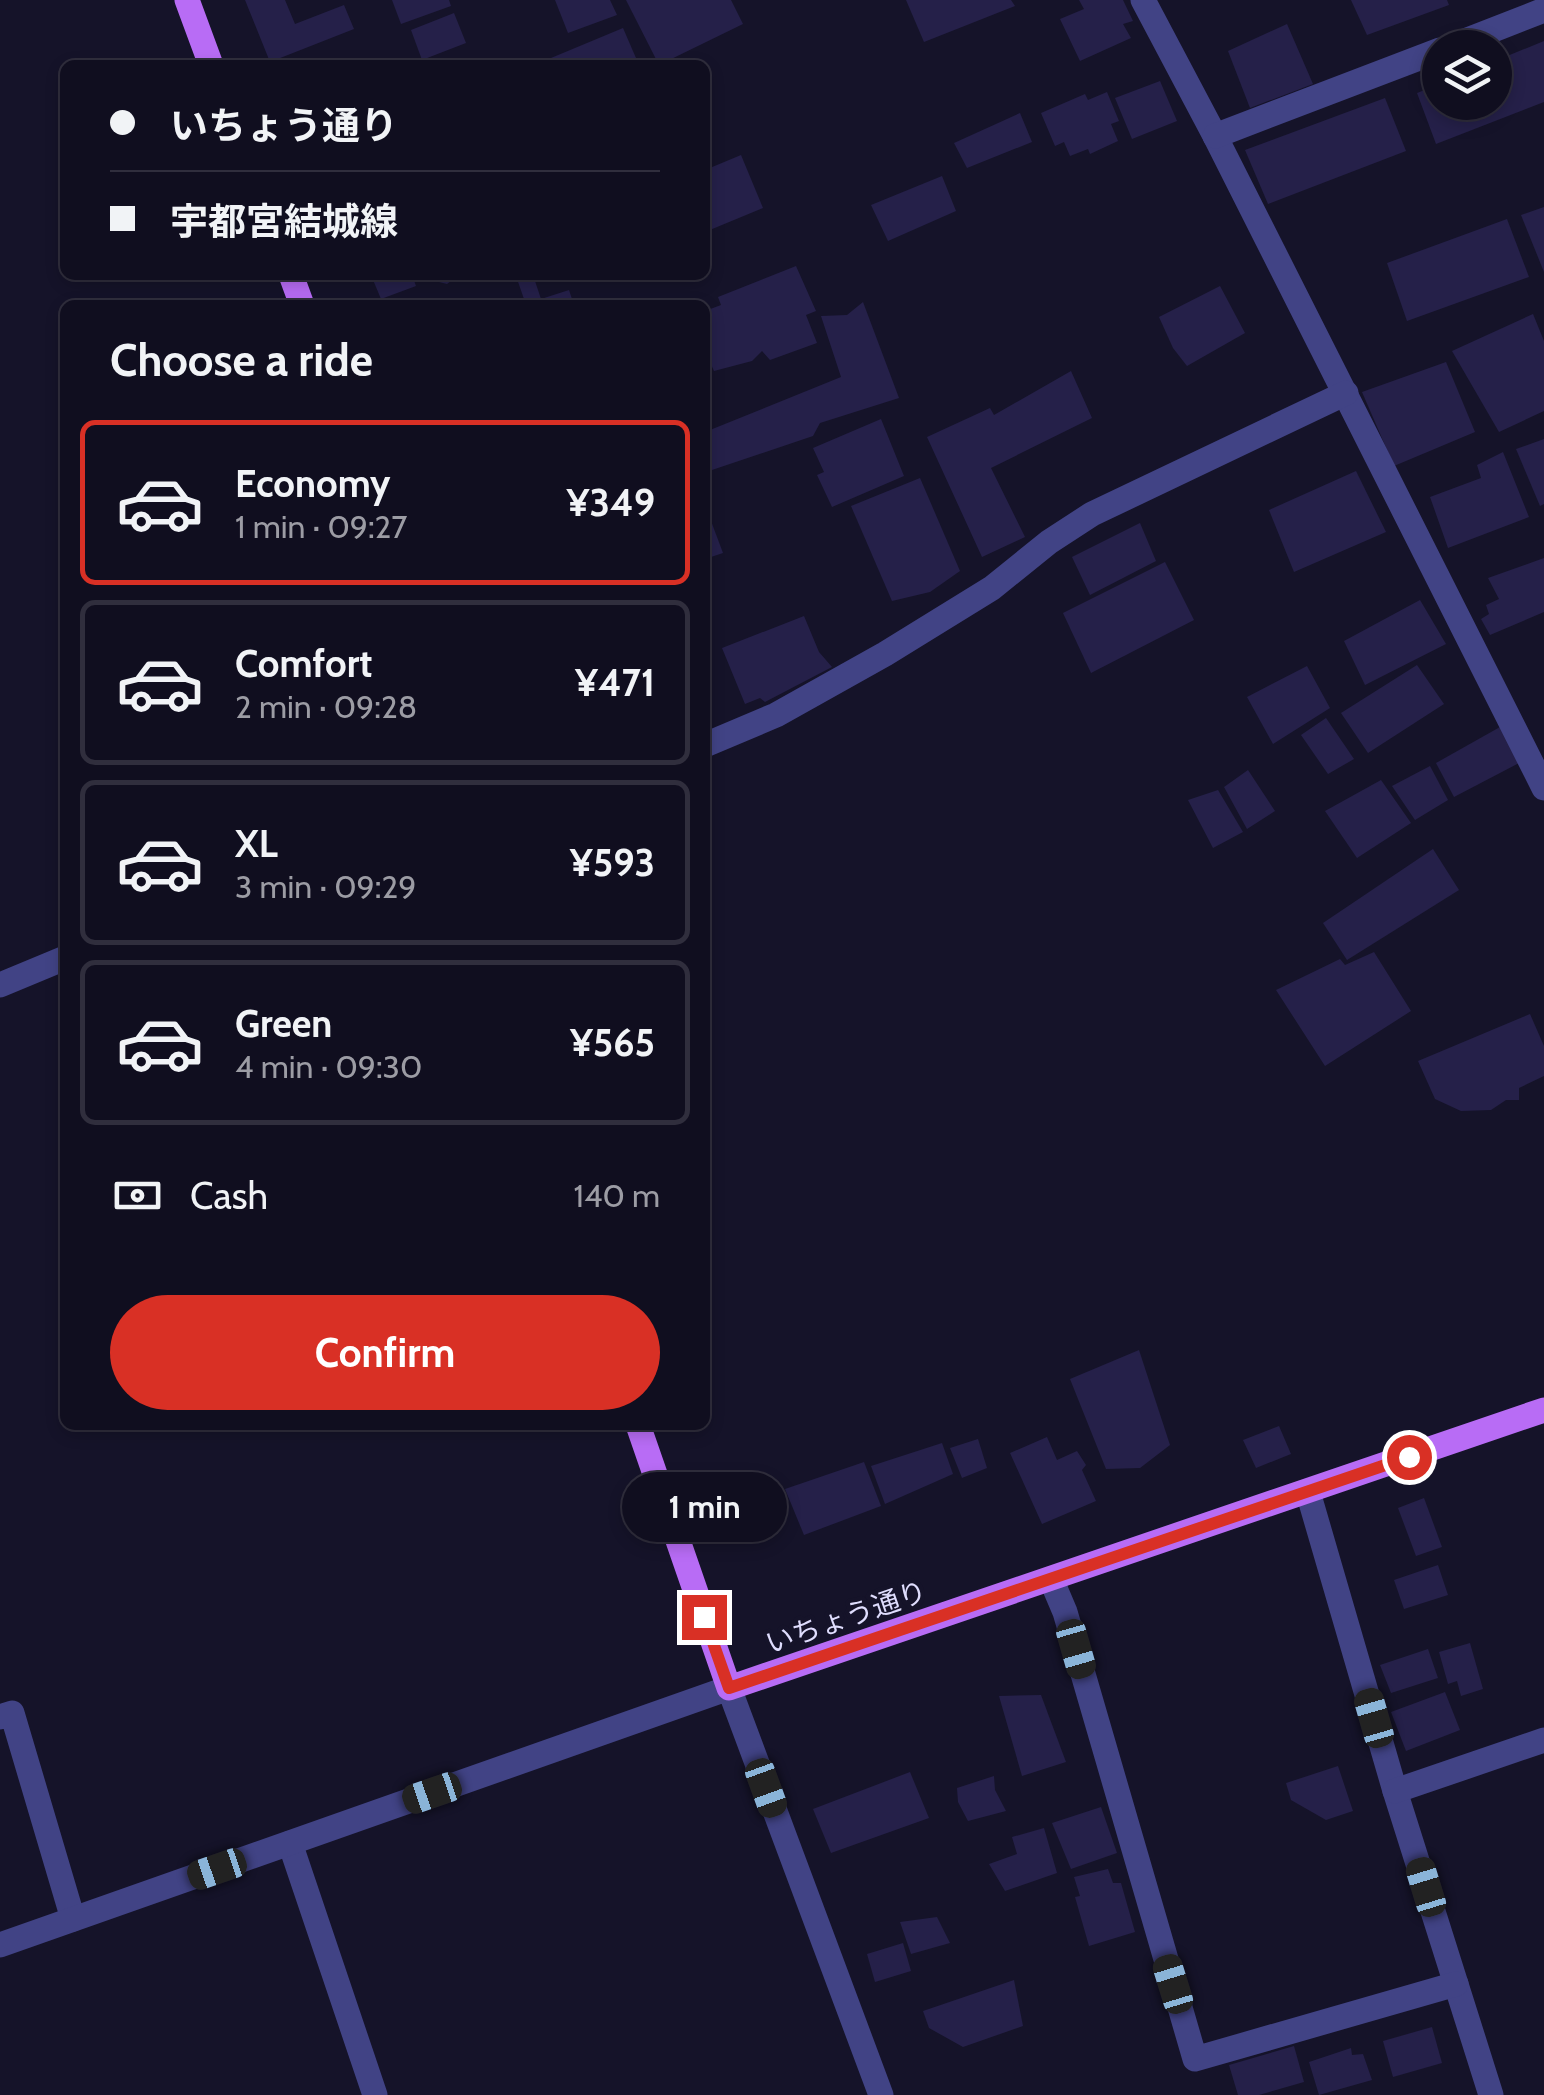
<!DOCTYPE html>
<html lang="en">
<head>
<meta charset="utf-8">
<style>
  body { margin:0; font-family:Cabin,"Noto Sans JP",sans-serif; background:#1e1c2c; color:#f1f3f6; height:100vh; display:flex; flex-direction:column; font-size:38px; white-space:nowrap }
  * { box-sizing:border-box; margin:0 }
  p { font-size:32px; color:#9c9ca4 }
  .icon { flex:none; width:55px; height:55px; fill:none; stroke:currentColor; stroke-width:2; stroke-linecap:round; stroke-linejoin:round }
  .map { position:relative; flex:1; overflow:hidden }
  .sheet { position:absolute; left:60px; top:300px; width:650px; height:1130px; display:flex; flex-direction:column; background:#100e1f; border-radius:15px; box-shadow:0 5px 15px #0003,0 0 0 2px #302e3d }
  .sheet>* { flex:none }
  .guide { position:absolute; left:60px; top:60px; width:650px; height:220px; border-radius:15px; box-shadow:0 5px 15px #0003,0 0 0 2px #302e3d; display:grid; align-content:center; height:220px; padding:0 50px; background:#100e1f }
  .tools { position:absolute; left:1422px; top:30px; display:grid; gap:20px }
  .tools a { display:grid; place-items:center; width:90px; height:90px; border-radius:50%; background:#100e1f; box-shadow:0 5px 15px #0003,0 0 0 2px #302e3d; font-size:50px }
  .end { position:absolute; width:45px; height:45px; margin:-22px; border:12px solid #d93025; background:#fff; box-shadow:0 0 0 5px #fff }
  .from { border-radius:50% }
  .bubble { position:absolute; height:70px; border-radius:35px; background:#100e1f; box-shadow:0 5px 15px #0003,0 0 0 2px #302e3d; font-size:32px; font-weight:700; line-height:70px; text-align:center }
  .car { position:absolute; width:30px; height:60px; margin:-30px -15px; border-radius:12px; box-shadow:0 0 8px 2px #0007; background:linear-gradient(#222 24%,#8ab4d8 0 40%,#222 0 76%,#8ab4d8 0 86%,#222 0) }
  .guide b { display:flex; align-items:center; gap:35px; height:95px; font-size:38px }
  .guide b+b { border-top:2px solid #302e3d }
  .guide i { width:25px; height:25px; background:#f1f3f6 }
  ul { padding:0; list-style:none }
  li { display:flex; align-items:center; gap:30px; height:165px; margin:0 20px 15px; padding:0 30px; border:5px solid #302e3d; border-radius:15px }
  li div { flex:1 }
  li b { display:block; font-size:38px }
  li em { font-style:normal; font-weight:700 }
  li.active { border-color:#d93025 }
  li>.icon { width:90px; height:90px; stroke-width:1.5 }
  h2 { padding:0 50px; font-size:45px; line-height:120px }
  .pay { display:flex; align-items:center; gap:25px; height:110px; padding:0 50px; font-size:38px }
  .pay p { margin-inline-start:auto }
  .cta { display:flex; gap:20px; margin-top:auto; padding:20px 50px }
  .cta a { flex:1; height:115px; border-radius:60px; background:#d93025; color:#fff; font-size:40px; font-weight:700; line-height:115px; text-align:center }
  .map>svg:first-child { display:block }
</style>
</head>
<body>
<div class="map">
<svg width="1544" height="2095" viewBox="0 0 1544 2095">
  <rect width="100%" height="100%" fill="#151329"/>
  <!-- building -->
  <g fill="#252049">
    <polygon points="245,0 285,0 295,24 344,5 354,29 270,62"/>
    <polygon points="392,0 449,0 451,6 401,24"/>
    <polygon points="555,0 610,0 617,15 568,33"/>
    <polygon points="626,0 731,0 743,24 659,65"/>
    <polygon points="906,0 1011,0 1015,6 924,42"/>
    <polygon points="1079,0 1123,0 1133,21 1123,24 1131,38 1080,61 1060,19 1084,9"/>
    <polygon points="1351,0 1447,0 1449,5 1367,35"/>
    <polygon points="454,13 466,43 422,60 411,30"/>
    <polygon points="1287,24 1313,84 1250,108 1228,51"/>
    <polygon points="623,28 639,65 554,65 551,58"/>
    <polygon points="1544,41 1544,102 1436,144 1417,93 1440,84 1440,102 1495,102 1495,61"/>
    <polygon points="1160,81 1177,121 1132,139 1115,98"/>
    <polygon points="1107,92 1119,121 1111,124 1118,141 1090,154 1088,149 1070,156 1064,142 1055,146 1041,113 1085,94 1088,100"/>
    <polygon points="1385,98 1406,151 1268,204 1245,150"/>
    <polygon points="1020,113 1032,142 967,168 954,143"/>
    <polygon points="741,155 763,208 705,232 705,170"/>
    <polygon points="942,176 956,211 888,241 871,205"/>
    <polygon points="1544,207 1544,272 1521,215"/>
    <polygon points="1507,219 1529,277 1407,321 1387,263"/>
    <polygon points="796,266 816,311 806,315 817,343 770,360 762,351 752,361 714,371 705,351 705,311 721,305 718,297"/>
    <polygon points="371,275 412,275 416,286 381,299"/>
    <polygon points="429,275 459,275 447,284 431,280"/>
    <polygon points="533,275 541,299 569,290 574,305 508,305 524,299 516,276"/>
    <polygon points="1220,286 1245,333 1187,366 1173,348 1159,317"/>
    <polygon points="863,302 899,398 820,423 813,436 709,471 705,465 705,432 841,377 821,316 847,315"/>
    <polygon points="1533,314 1544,341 1544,411 1499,432 1452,351"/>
    <polygon points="1446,362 1475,432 1394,466 1362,392"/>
    <polygon points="1071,371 1092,418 991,468 1025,537 982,557 927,437 990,408 994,415"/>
    <polygon points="881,419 904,476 832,507 817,475 824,472 813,448"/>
    <polygon points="1544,439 1544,504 1540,506 1516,449"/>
    <polygon points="1503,452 1529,517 1448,548 1430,497 1481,478 1477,465"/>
    <polygon points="1356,471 1386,532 1294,572 1269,510"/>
    <polygon points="920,478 960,571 930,592 892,601 851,506"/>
    <polygon points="705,505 723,553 705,559"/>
    <polygon points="1140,523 1156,561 1090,595 1072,557"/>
    <polygon points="1544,558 1544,612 1490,635 1481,619 1489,614 1486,605 1499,599 1488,578"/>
    <polygon points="1165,562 1194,620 1091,673 1063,613"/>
    <polygon points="1420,600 1446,644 1365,685 1344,641"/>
    <polygon points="804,616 819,652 832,667 765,702 760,698 745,704 722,648"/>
    <polygon points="1417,665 1444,704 1368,753 1341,713"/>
    <polygon points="1307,666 1330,708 1273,744 1247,697"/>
    <polygon points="1326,718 1354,759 1328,774 1301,735"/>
    <polygon points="1500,727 1521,762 1454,797 1436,763"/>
    <polygon points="1430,766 1448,800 1415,820 1392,786"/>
    <polygon points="1248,770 1275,811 1247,829 1224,787"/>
    <polygon points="1381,780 1411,823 1357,858 1325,811"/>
    <polygon points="1218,790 1243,832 1213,848 1188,800"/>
    <polygon points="1433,849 1459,890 1347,960 1323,923"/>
    <polygon points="1374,952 1411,1011 1325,1066 1276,990 1340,959 1345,965"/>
    <polygon points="1530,1014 1544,1046 1544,1076 1519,1088 1519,1100 1506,1100 1491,1110 1461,1111 1435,1099 1418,1061"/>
    <polygon points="1139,1350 1170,1445 1140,1468 1106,1469 1070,1379"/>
    <polygon points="1279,1426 1291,1454 1256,1468 1243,1440"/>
    <polygon points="1047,1437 1057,1460 1077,1451 1086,1465 1082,1470 1096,1501 1042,1524 1010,1453"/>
    <polygon points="978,1439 987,1468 962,1478 950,1448"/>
    <polygon points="942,1443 953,1474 885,1504 871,1466"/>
    <polygon points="864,1462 881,1506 804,1535 785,1489"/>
    <polygon points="1424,1498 1442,1547 1416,1556 1398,1508"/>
    <polygon points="1438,1565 1448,1595 1404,1609 1394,1580"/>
    <polygon points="1470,1643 1483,1689 1461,1696 1457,1681 1448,1684 1439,1652"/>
    <polygon points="1428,1649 1438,1678 1391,1693 1380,1665"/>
    <polygon points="1445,1692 1460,1730 1406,1751 1391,1712"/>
    <polygon points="1041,1695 1066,1762 1022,1776 999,1696"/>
    <polygon points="1338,1766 1353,1811 1326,1820 1291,1800 1286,1783"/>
    <polygon points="910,1772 929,1818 831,1853 813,1809"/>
    <polygon points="994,1776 995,1790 1006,1811 968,1821 958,1802 957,1788"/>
    <polygon points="1101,1807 1117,1853 1071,1869 1052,1823"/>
    <polygon points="1044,1828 1057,1873 1005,1891 989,1864 1017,1854 1012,1837"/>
    <polygon points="1108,1869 1113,1883 1121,1883 1135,1932 1089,1946 1075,1897 1080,1896 1074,1877"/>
    <polygon points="937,1917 950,1943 911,1954 900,1922"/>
    <polygon points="903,1943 911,1971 875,1982 867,1954"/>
    <polygon points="1014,1980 1023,2026 963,2047 929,2028 923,2011"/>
    <polygon points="1432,2027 1442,2063 1393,2077 1383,2041"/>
    <polygon points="1294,2046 1304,2082 1259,2095 1238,2095 1229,2065"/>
    <polygon points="1351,2048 1352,2055 1363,2054 1372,2080 1319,2095 1309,2062"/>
  </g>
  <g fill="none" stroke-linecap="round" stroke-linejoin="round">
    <!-- minor -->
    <g stroke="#414385" stroke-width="25">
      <polyline points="1143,0 1215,136 1544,788"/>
      <polyline points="1447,48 1544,10"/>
      <polyline points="1215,136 1440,50"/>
      <polyline points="705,745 776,715 885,654 992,588 1049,542 1092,514 1346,393"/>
      <polyline points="0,985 65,958"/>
      <polyline points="1308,1492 1395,1791 1491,2095"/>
      <polyline points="1051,1579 1065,1612 1195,2059 1456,1984"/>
      <polyline points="0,1717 12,1713 73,1919"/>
      <polyline points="1395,1791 1544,1740"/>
      <polyline points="290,1843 375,2095"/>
      <polyline points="0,1945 729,1688 881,2095"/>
    </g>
    <!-- major -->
    <g stroke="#b86cf5" stroke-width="25">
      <polyline points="187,0 211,65"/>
      <polyline points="291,275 302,305"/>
      <polyline points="638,1425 729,1688 1544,1410"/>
    </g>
  </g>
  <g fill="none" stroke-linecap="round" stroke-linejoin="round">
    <!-- route -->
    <polyline stroke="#d93025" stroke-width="12" points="704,1617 729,1688 1409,1457"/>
  </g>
  <g text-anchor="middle" stroke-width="9" stroke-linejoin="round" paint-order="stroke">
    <!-- street labels -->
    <g font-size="28" fill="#dfddfd" stroke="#151329">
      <text transform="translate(846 1617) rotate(-19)" y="10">いちょう通り</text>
    </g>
  </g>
</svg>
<div class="tools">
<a><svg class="icon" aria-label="layers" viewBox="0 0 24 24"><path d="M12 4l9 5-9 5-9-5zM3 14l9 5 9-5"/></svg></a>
</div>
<i class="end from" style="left:1409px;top:1457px"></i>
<i class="end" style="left:704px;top:1617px"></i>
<div class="bubble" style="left:622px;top:1472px;width:165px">1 min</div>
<i class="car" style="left:1076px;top:1649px;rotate:164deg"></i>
<i class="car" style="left:1374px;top:1718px;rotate:344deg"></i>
<i class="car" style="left:766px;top:1788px;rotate:160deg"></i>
<i class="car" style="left:432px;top:1793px;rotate:251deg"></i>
<i class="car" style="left:217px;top:1869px;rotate:251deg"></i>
<i class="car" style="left:1426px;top:1887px;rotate:343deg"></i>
<i class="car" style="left:1173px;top:1984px;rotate:343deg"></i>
<div class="guide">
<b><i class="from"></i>いちょう通り</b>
<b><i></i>宇都宮結城線</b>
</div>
<section class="sheet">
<h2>Choose a ride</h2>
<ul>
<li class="active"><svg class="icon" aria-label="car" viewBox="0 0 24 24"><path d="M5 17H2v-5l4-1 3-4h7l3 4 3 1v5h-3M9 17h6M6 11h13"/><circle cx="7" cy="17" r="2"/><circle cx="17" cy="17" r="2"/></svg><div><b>Economy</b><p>1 min · 09:27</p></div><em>¥349</em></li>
<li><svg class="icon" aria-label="car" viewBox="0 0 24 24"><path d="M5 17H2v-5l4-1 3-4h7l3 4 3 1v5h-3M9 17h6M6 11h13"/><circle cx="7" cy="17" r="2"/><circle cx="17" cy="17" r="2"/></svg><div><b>Comfort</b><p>2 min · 09:28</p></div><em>¥471</em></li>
<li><svg class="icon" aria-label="car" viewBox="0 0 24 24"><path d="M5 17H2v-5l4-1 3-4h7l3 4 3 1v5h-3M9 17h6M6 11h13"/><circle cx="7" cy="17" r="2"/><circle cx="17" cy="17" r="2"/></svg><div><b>XL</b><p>3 min · 09:29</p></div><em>¥593</em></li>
<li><svg class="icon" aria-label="car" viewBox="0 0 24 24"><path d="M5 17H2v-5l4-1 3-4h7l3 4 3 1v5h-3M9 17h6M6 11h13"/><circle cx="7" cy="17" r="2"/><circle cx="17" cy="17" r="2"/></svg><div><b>Green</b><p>4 min · 09:30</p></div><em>¥565</em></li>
</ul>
<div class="pay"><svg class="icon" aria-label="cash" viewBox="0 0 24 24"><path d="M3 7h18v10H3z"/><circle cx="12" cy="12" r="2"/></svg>Cash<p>140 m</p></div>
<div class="cta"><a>Confirm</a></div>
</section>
</div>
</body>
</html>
